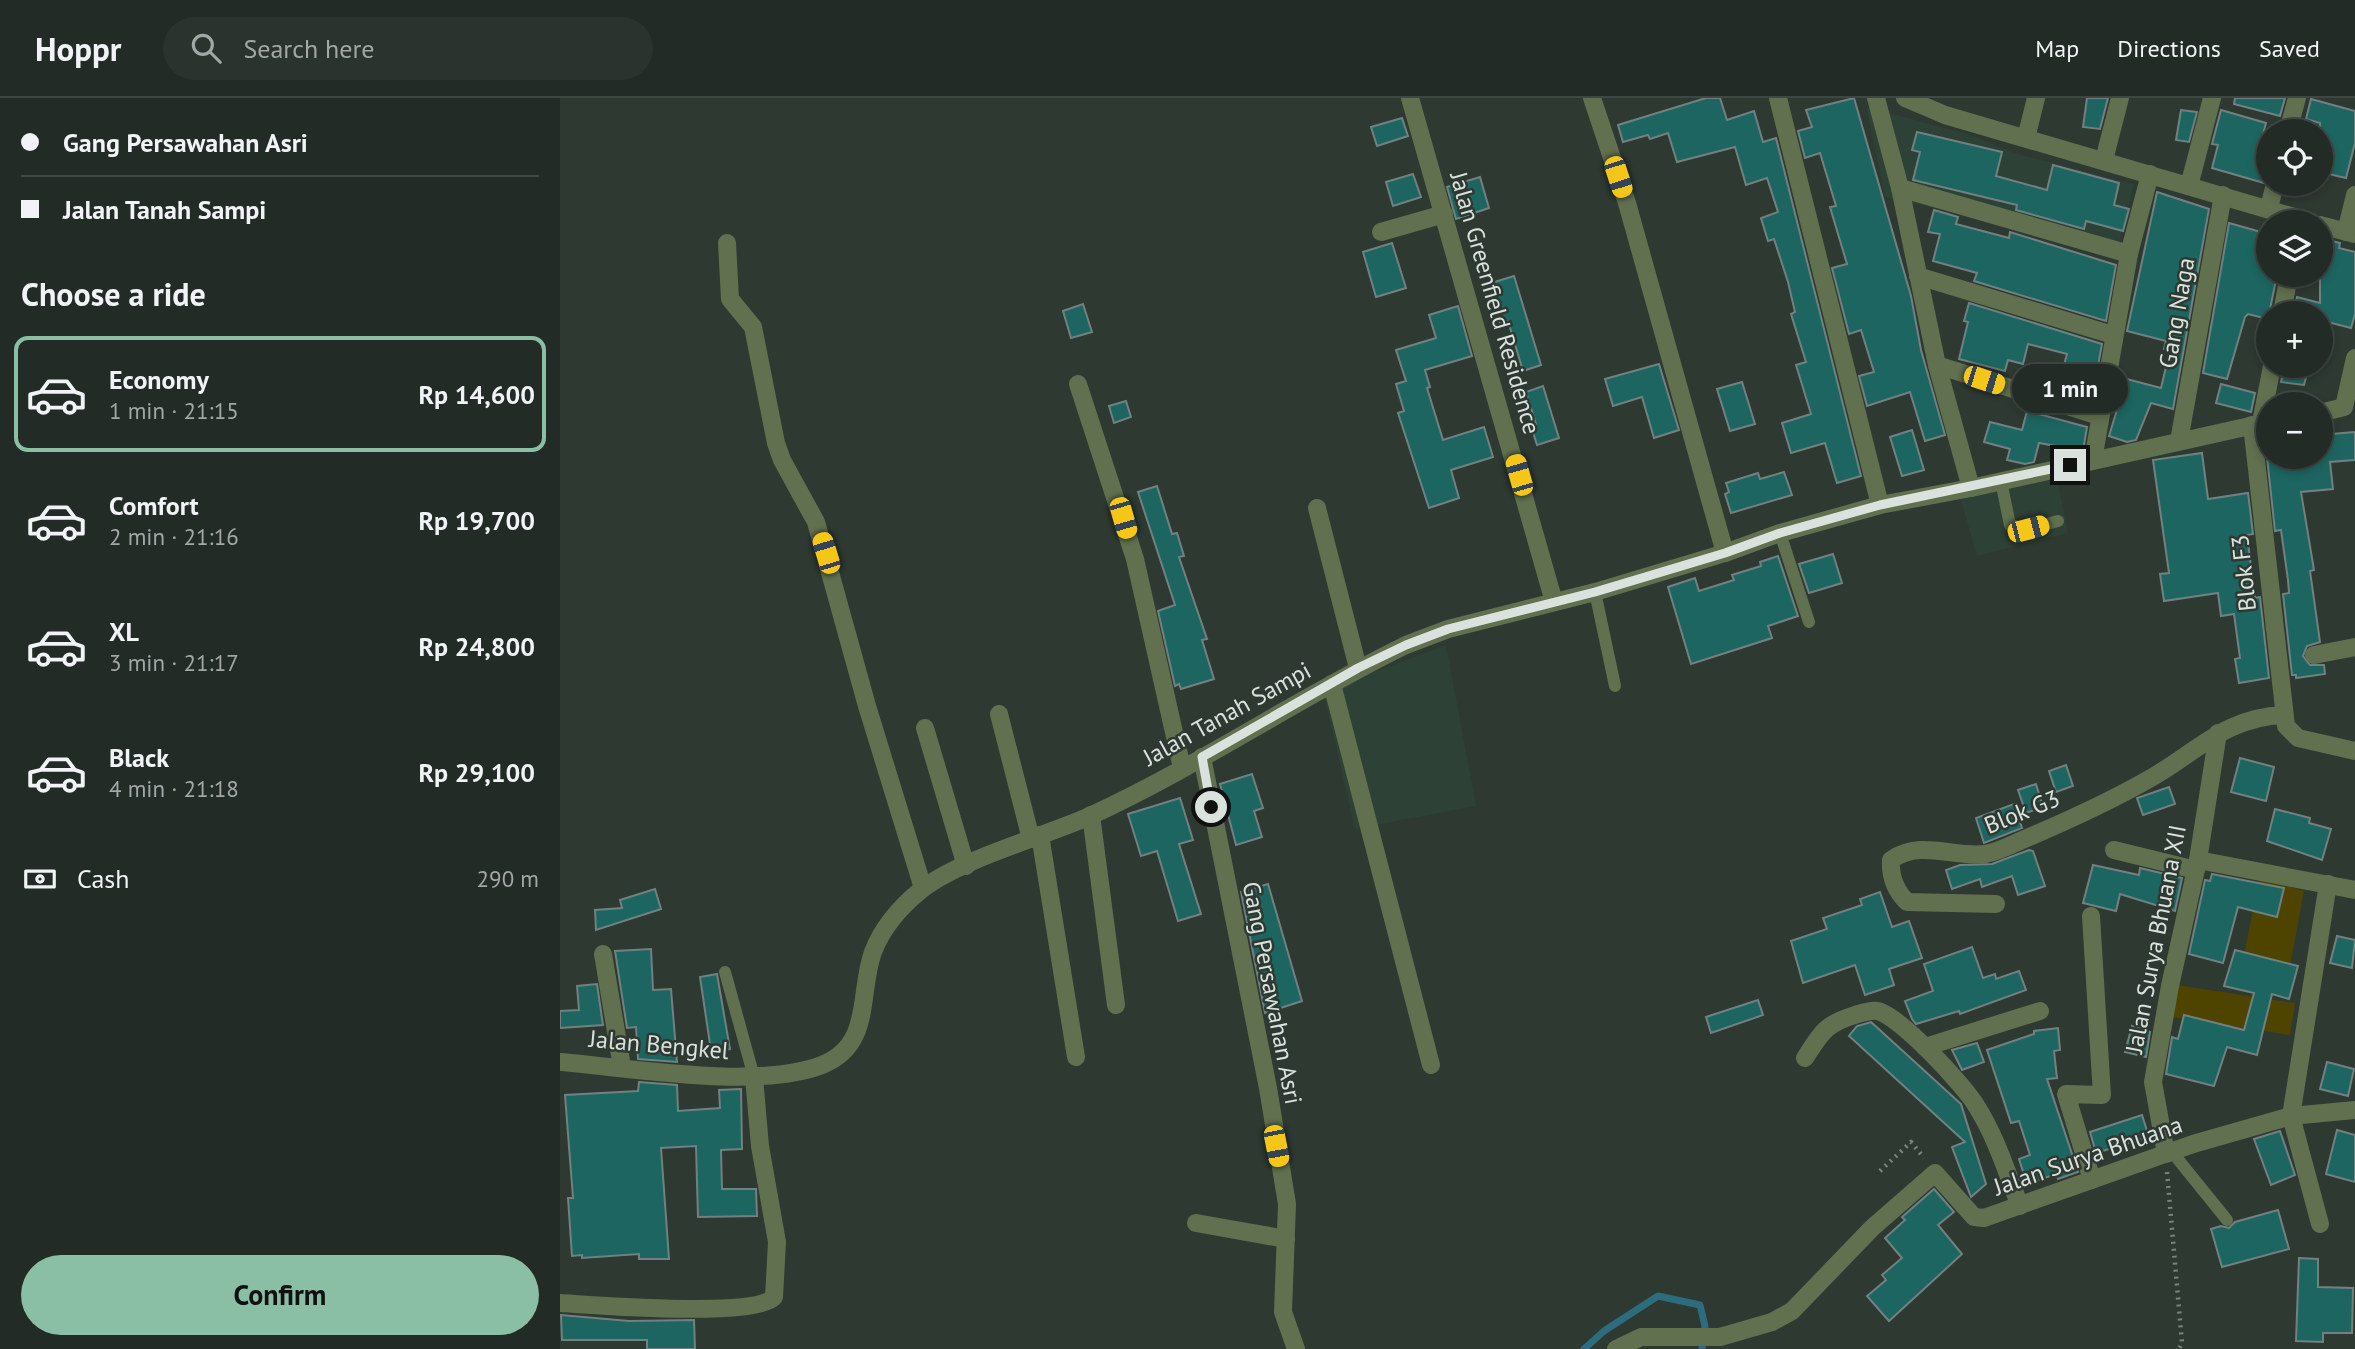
<!DOCTYPE html>
<html lang="en">
<head>
<meta charset="utf-8">
<style>
  body { margin:0; font-family:"PT Sans",sans-serif; background:#2a332e; color:#f1f3f6; height:100vh; display:flex; flex-direction:column; font-size:26px; white-space:nowrap }
  * { box-sizing:border-box; margin:0 }
  p { font-size:23px; color:#a2a7a7 }
  .icon { flex:none; width:38px; height:38px; fill:none; stroke:currentColor; stroke-width:2; stroke-linecap:round; stroke-linejoin:round }
  .map { position:relative; flex:1; overflow:hidden }
  .panel { display:flex; flex-direction:column; background:#222b26; width:560px }
  .panel>* { flex:none }
  .hud { display:grid; align-content:center; height:154px; padding:0 21px; background:#222b26 }
  .fabs { position:absolute; left:1696px; top:21px; display:grid; gap:14px }
  .fabs a { display:grid; place-items:center; width:77px; height:77px; border-radius:50%; background:#222b26; box-shadow:0 4px 10px #0003,0 0 0 2px #3f4743; font-size:35px }
  .end { position:absolute; width:32px; height:32px; margin:-16px; border:9px solid #dae2dd; background:#111; box-shadow:0 0 0 4px #111 }
  .from { border-radius:50% }
  .bubble { position:absolute; height:49px; border-radius:24px; background:#222b26; box-shadow:0 4px 10px #0003,0 0 0 2px #3f4743; font-size:23px; font-weight:600; line-height:49px; text-align:center }
  .car { position:absolute; width:21px; height:42px; margin:-21px -10px; border-radius:9px; box-shadow:0 0 5px 2px #0007; background:linear-gradient(#f5c518 24%,#345 0 40%,#f5c518 0 76%,#345 0 86%,#f5c518 0) }
  .hud b { display:flex; align-items:center; gap:24px; height:66px; font-size:26px }
  .hud b+b { border-top:2px solid #3f4743 }
  .hud i { width:18px; height:18px; background:#f1f3f6 }
  ul { padding:0; list-style:none }
  li { display:flex; align-items:center; gap:21px; height:116px; margin:0 14px 10px; padding:0 7px; border:4px solid transparent; border-radius:14px }
  li div { flex:1 }
  li b { display:block; font-size:26px }
  li em { font-style:normal; font-weight:600 }
  li.current { border-color:#8abfa5 }
  li>.icon { width:63px; height:63px; stroke-width:1.5 }
  h2 { padding:0 21px; font-size:32px; line-height:84px }
  .pay { display:flex; align-items:center; gap:18px; height:77px; padding:0 21px; font-size:26px }
  .pay p { margin-inline-start:auto }
  .button { display:flex; gap:14px; margin-top:auto; padding:14px 21px }
  .button a { flex:1; height:80px; border-radius:42px; background:#8abfa5; color:#111; font-size:28px; font-weight:600; line-height:80px; text-align:center }
  header { display:flex; align-items:center; gap:42px; box-sizing:border-box; height:98px; padding:0 35px; background:#222b26; border-bottom:2px solid #3f4743 }
  header strong { font-size:33px }
  nav { display:flex; gap:38px; margin-inline-start:auto; font-size:24px }
  .search { width:490px; height:63px; background:#2a332e; display:flex; align-items:center; gap:18px; box-sizing:border-box; padding:0 24px; border-radius:38px; color:#a2a7a7; font-size:26px }
  main { display:flex; flex:1; min-height:0 }
  .map>svg:first-child { display:block }
</style>
</head>
<body>
<header>
<strong>Hoppr</strong>
<div class="search"><svg class="icon" aria-label="search" viewBox="0 0 24 24"><circle cx="10" cy="10" r="6"/><path d="M15 15l6 6"/></svg>Search here</div>
<nav><a>Map</a><a>Directions</a><a>Saved</a></nav>
</header>
<main>
<section class="panel">
<div class="hud">
<b><i class="from"></i>Gang Persawahan Asri</b>
<b><i></i>Jalan Tanah Sampi</b>
</div>
<h2>Choose a ride</h2>
<ul>
<li class="current"><svg class="icon" aria-label="car" viewBox="0 0 24 24"><path d="M5 17H2v-5l4-1 3-4h7l3 4 3 1v5h-3M9 17h6M6 11h13"/><circle cx="7" cy="17" r="2"/><circle cx="17" cy="17" r="2"/></svg><div><b>Economy</b><p>1 min · 21:15</p></div><em>Rp 14,600</em></li>
<li><svg class="icon" aria-label="car" viewBox="0 0 24 24"><path d="M5 17H2v-5l4-1 3-4h7l3 4 3 1v5h-3M9 17h6M6 11h13"/><circle cx="7" cy="17" r="2"/><circle cx="17" cy="17" r="2"/></svg><div><b>Comfort</b><p>2 min · 21:16</p></div><em>Rp 19,700</em></li>
<li><svg class="icon" aria-label="car" viewBox="0 0 24 24"><path d="M5 17H2v-5l4-1 3-4h7l3 4 3 1v5h-3M9 17h6M6 11h13"/><circle cx="7" cy="17" r="2"/><circle cx="17" cy="17" r="2"/></svg><div><b>XL</b><p>3 min · 21:17</p></div><em>Rp 24,800</em></li>
<li><svg class="icon" aria-label="car" viewBox="0 0 24 24"><path d="M5 17H2v-5l4-1 3-4h7l3 4 3 1v5h-3M9 17h6M6 11h13"/><circle cx="7" cy="17" r="2"/><circle cx="17" cy="17" r="2"/></svg><div><b>Black</b><p>4 min · 21:18</p></div><em>Rp 29,100</em></li>
</ul>
<div class="pay"><svg class="icon" aria-label="cash" viewBox="0 0 24 24"><path d="M3 7h18v10H3z"/><circle cx="12" cy="12" r="2"/></svg>Cash<p>290 m</p></div>
<div class="button"><a>Confirm</a></div>
</section>
<div class="map">
<svg width="1795" height="1251" viewBox="0 0 1795 1251">
  <rect width="100%" height="100%" fill="#2e3932"/>
  <!-- built -->
  <g fill="#2e4136">
    <polygon points="1306,9 1408,36 1455,55 1574,86 1556,158 1415,119 1325,99"/>
    <polygon points="1497,380 1508,435 1417,458 1400,399"/>
    <polygon points="886,547 916,708 795,731 763,593"/>
  </g>
  <!-- green -->
  <g fill="#4f4300">
    <polygon points="1699,779 1744,793 1730,868 1684,858"/>
    <polygon points="1604,885 1735,905 1730,937 1599,917"/>
  </g>
  <g fill="none" stroke-linecap="round" stroke-linejoin="round">
    <!-- stream -->
    <polyline stroke="#2c6c7d" stroke-width="7" points="1024,1251 1044,1233 1098,1198 1140,1207 1145,1228 1142,1251"/>
  </g>
  <!-- building -->
  <g fill="#1d6560" stroke="#708180" stroke-width="2">
    <polygon points="1146,0 1160,0 1167,22 1194,13 1203,44 1216,40 1301,378 1277,385 1265,345 1231,355 1222,325 1251,316 1236,267 1246,264 1231,216 1235,214 1228,184 1214,141 1208,143 1201,120 1218,114 1207,80 1186,87 1175,49 1117,64 1108,35 1090,41 1088,37 1063,44 1058,27"/>
    <polygon points="1294,0 1351,198 1361,252 1385,337 1365,343 1350,294 1307,308 1299,278 1314,274 1301,232 1289,236 1272,170 1287,166 1270,109 1276,108 1260,55 1245,60 1238,33 1252,29 1246,12"/>
    <polygon points="1527,0 1548,0 1540,31 1523,29"/>
    <polygon points="1675,0 1725,0 1720,18 1674,6"/>
    <polygon points="1751,1 1795,13 1795,45 1786,80 1760,74 1760,25 1746,21"/>
    <polygon points="1621,12 1637,14 1629,44 1616,42"/>
    <polygon points="1661,12 1706,25 1698,55 1708,57 1708,77 1704,85 1652,70 1658,47 1652,46"/>
    <polygon points="842,20 848,38 817,48 811,29"/>
    <polygon points="1357,34 1442,54 1436,78 1487,92 1493,67 1559,85 1554,107 1569,111 1563,133 1526,123 1524,131 1456,112 1457,107 1353,82 1360,54 1352,52"/>
    <polygon points="853,76 861,99 833,108 826,84"/>
    <polygon points="920,79 929,110 896,121 887,89"/>
    <polygon points="1597,94 1649,111 1613,311 1591,305 1576,342 1567,344 1549,338 1560,302 1555,301 1559,279 1601,290 1610,252 1604,251 1606,243 1567,233"/>
    <polygon points="1374,112 1398,119 1396,126 1449,140 1450,134 1556,167 1546,223 1414,183 1417,175 1373,163 1380,136 1368,134"/>
    <polygon points="1669,125 1708,136 1708,177 1717,177 1708,221 1688,216 1685,219 1667,281 1643,275"/>
    <polygon points="1760,140 1780,145 1779,150 1795,154 1795,216 1791,230 1760,222 1760,215 1734,215 1737,199 1760,205"/>
    <polygon points="832,145 846,190 816,199 803,154"/>
    <polygon points="954,178 981,267 963,273 948,223 940,225 928,186"/>
    <polygon points="1409,205 1542,246 1533,295 1512,290 1513,285 1500,281 1507,256 1468,246 1463,266 1448,262 1445,273 1399,261 1408,224 1404,223"/>
    <polygon points="523,206 532,234 511,240 503,213"/>
    <polygon points="898,208 912,258 865,272 870,289 867,290 883,342 924,329 933,359 891,372 899,400 869,410 838,315 844,313 836,286 846,283 836,252 876,240 869,217"/>
    <polygon points="1099,266 1119,332 1094,340 1082,299 1053,308 1045,281"/>
    <polygon points="1725,268 1749,268 1744,287 1721,284"/>
    <polygon points="1182,284 1195,326 1170,333 1157,291"/>
    <polygon points="1661,286 1695,295 1691,314 1656,305"/>
    <polygon points="983,288 999,340 977,347 971,328 976,326 966,294"/>
    <polygon points="566,303 571,319 554,325 549,308"/>
    <polygon points="1467,313 1527,329 1523,353 1479,345 1474,364 1465,366 1447,362 1450,351 1424,344 1430,324 1462,332"/>
    <polygon points="1352,332 1364,372 1342,378 1330,339"/>
    <polygon points="1795,334 1795,362 1770,364 1773,391 1741,394 1754,472 1750,473 1760,544 1747,548 1743,558 1750,567 1764,567 1765,576 1736,580 1736,577 1732,577 1723,496 1729,495 1728,482 1721,432 1715,433 1707,359 1760,359 1760,337"/>
    <polygon points="1642,355 1648,401 1688,395 1693,436 1687,437 1695,500 1700,499 1709,580 1679,585 1675,561 1680,560 1674,516 1661,518 1658,495 1604,503 1600,476 1609,475 1593,362"/>
    <polygon points="1224,374 1232,397 1171,415 1165,396 1169,394 1166,385 1198,375 1200,381"/>
    <polygon points="597,388 612,436 617,435 624,458 619,459 647,541 642,542 654,581 621,591 619,586 615,588 598,513 615,507 578,394"/>
    <polygon points="1273,456 1282,485 1249,495 1239,466"/>
    <polygon points="1218,458 1238,518 1208,528 1212,540 1131,566 1108,489 1135,480 1139,493 1174,482 1172,477 1201,468 1200,464"/>
    <polygon points="1680,660 1714,669 1706,703 1671,694"/>
    <polygon points="1506,667 1513,688 1496,694 1489,673"/>
    <polygon points="692,676 703,710 694,713 702,739 676,747 660,686"/>
    <polygon points="1476,686 1483,709 1466,715 1458,692"/>
    <polygon points="1609,689 1615,706 1583,717 1577,700"/>
    <polygon points="620,700 633,742 619,746 641,816 618,823 597,753 581,758 568,716"/>
    <polygon points="1454,706 1462,730 1424,745 1416,720"/>
    <polygon points="1715,711 1750,720 1749,725 1771,731 1762,762 1707,743"/>
    <polygon points="1469,752 1473,753 1485,788 1458,797 1452,778 1422,789 1420,781 1392,791 1386,772 1400,767 1432,766"/>
    <polygon points="1533,767 1579,777 1580,770 1622,780 1615,813 1560,796 1556,813 1523,805"/>
    <polygon points="1652,776 1724,790 1717,819 1678,809 1663,865 1629,856 1645,782 1650,783"/>
    <polygon points="708,786 742,903 705,915 681,794"/>
    <polygon points="95,791 101,811 36,832 35,812 62,810 60,802"/>
    <polygon points="1320,794 1332,829 1349,823 1362,860 1329,871 1334,887 1305,897 1295,867 1243,885 1231,843 1267,831 1263,820 1302,807 1300,801"/>
    <polygon points="1777,838 1795,842 1792,870 1770,865"/>
    <polygon points="1412,849 1423,880 1435,876 1436,881 1459,873 1466,892 1400,916 1399,913 1356,926 1352,921 1345,903 1373,893 1364,866"/>
    <polygon points="91,851 93,892 111,891 117,964 78,961 76,929 67,930 55,853"/>
    <polygon points="1675,852 1738,868 1729,901 1712,896 1697,957 1667,949 1654,988 1606,976 1612,939 1618,941 1624,917 1684,932 1694,895 1664,888"/>
    <polygon points="157,876 170,951 151,953 140,879"/>
    <polygon points="37,886 43,927 0,930 0,913 19,912 17,888"/>
    <polygon points="1198,902 1203,917 1151,935 1146,919"/>
    <polygon points="1311,924 1401,1006 1426,1086 1411,1099 1392,1049 1405,1044 1289,938 1297,928"/>
    <polygon points="1572,928 1590,934 1586,959 1565,954"/>
    <polygon points="1498,930 1500,952 1494,953 1497,980 1487,981 1518,1074 1498,1081 1496,1076 1467,1086 1459,1061 1470,1057 1459,1023 1451,1025 1427,952 1474,936 1474,933"/>
    <polygon points="1417,945 1424,964 1402,972 1392,952"/>
    <polygon points="1767,964 1794,971 1788,998 1760,991"/>
    <polygon points="79,984 117,987 118,1013 160,1010 159,992 181,991 182,1051 161,1052 162,1091 196,1091 197,1118 138,1119 136,1048 101,1050 109,1161 79,1161 79,1156 22,1160 22,1157 12,1158 8,1100 13,1100 5,997 78,993"/>
    <polygon points="1582,1017 1589,1039 1536,1055 1530,1034"/>
    <polygon points="1777,1032 1795,1037 1795,1084 1766,1076"/>
    <polygon points="1720,1033 1735,1077 1711,1087 1694,1041"/>
    <polygon points="1374,1091 1394,1114 1378,1127 1402,1156 1329,1223 1307,1198 1326,1182 1322,1177 1342,1160 1325,1140 1345,1122 1342,1119"/>
    <polygon points="1718,1112 1729,1151 1662,1169 1651,1131 1661,1128 1669,1130 1675,1124"/>
    <polygon points="1739,1160 1758,1161 1758,1189 1793,1190 1792,1235 1763,1235 1763,1244 1736,1243"/>
    <polygon points="1,1217 69,1223 134,1222 135,1251 87,1251 87,1242 2,1242"/>
  </g>
  <g fill="none" stroke-linecap="round" stroke-linejoin="round">
    <!-- path -->
    <g stroke="#7a847e" stroke-width="4.5" stroke-dasharray="2 5" stroke-linecap="butt">
      <polyline points="1320,1073 1351,1044 1364,1060"/>
      <polyline points="1607,1074 1622,1245 1619,1251"/>
    </g>
    <!-- lane -->
    <g stroke="#61704f" stroke-width="12">
      <polyline points="1441,383 1450,427 1468,431 1498,423"/>
      <polyline points="1220,435 1249,524"/>
      <polyline points="1035,494 1055,588"/>
      <polyline points="165,874 194,979"/>
      <polyline points="1612,1054 1667,1122"/>
    </g>
    <!-- street -->
    <g stroke="#61704f" stroke-width="18">
      <polyline points="850,0 994,504"/>
      <polyline points="1032,0 1067,105 1165,455"/>
      <polyline points="1218,0 1320,407"/>
      <polyline points="1316,0 1340,90 1377,267 1411,390"/>
      <polyline points="1345,0 1385,17 1751,124"/>
      <polyline points="1728,33 1737,0"/>
      <polyline points="1466,40 1476,0"/>
      <polyline points="1544,62 1560,0"/>
      <polyline points="1629,88 1652,0"/>
      <polyline points="1340,90 1569,156"/>
      <polyline points="1709,110 1715,86"/>
      <polyline points="1760,127 1795,136"/>
      <polyline points="821,134 884,116"/>
      <polyline points="1786,134 1795,97"/>
      <polyline points="167,145 170,201 193,229 216,345 222,362 256,424 307,608 363,790"/>
      <polyline points="1358,178 1553,237"/>
      <polyline points="1722,215 1729,177"/>
      <polyline points="1377,267 1539,318"/>
      <polyline points="518,286 575,461 622,670"/>
      <polyline points="1760,315 1784,309 1795,260"/>
      <polyline points="1701,325 1712,268"/>
      <polyline points="1692,327 1726,628 1738,640 1795,653"/>
      <polyline points="1619,343 1663,97"/>
      <polyline points="1533,362 1569,156 1590,76"/>
      <polyline points="757,410 798,570"/>
      <polyline points="1754,557 1795,549"/>
      <polyline points="772,586 871,967"/>
      <polyline points="439,616 471,741"/>
      <polyline points="365,630 406,768"/>
      <polyline points="642,659 708,990 727,1106 723,1214 736,1251"/>
      <polyline points="531,717 556,907"/>
      <polyline points="480,737 516,959"/>
      <polyline points="1554,752 1636,772"/>
      <polyline points="1638,762 1795,792"/>
      <path d="M1436 806 1347 804C1336 793 1330 778 1331 762 1361 741 1392 760 1425 756 1437 754 1449 748 1460 743 1505 724 1549 704 1591 680 1638 653 1666 619 1724 617"/>
      <polyline points="1531,818 1542,997 1506,996 1532,1082"/>
      <polyline points="43,856 62,969"/>
      <polyline points="1365,949 1480,913"/>
      <path d="M1245 960C1261 935 1265 926 1295 917 1302 915 1310 912 1317 913 1338 916 1406 989 1417 1009 1436 1039 1447 1075 1460 1108"/>
      <path d="M0 964C72 970 197 992 262 967 313 947 298 895 313 854 323 828 340 809 361 792 400 761 483 739 530 718 639 668 739 599 846 547L888 531 1035 494 1165 455 1220 435 1320 407 1411 390 1708 324"/>
      <polyline points="1606,1056 1593,984 1610,888 1638,762 1658,635"/>
      <polyline points="636,1125 726,1141"/>
      <polyline points="1760,1126 1731,1018 1768,786"/>
      <path d="M0 1205C35 1207 195 1220 214 1199L217 1144 200 1048 194 979"/>
      <polyline points="1056,1251 1081,1239 1160,1239 1212,1224 1232,1213 1312,1130 1375,1075 1414,1119 1424,1120 1633,1046 1731,1018 1795,1012"/>
    </g>
  </g>
  <g fill="none" stroke-linecap="round" stroke-linejoin="round">
    <!-- route -->
    <polyline stroke="#dae2dd" stroke-width="9" points="651,709 642,659 798,570 846,547 888,531 1035,494 1165,455 1220,435 1320,407 1510,367"/>
  </g>
  <g text-anchor="middle" stroke-width="5" stroke-linejoin="round" paint-order="stroke">
    <!-- street labels -->
    <g font-size="24" fill="#dae2dd" stroke="#2e3932">
      <text transform="translate(935 205) rotate(74)" y="8">Jalan Greenfield Residence</text>
      <text transform="translate(1617 215) rotate(-80)" y="8">Gang Naga</text>
      <text transform="translate(1684 475) rotate(-96)" y="8">Blok F3</text>
      <text transform="translate(667 616) rotate(-29)" y="8">Jalan Tanah Sampi</text>
      <text transform="translate(1462 714) rotate(-22)" y="8">Blok G3</text>
      <text transform="translate(1596 841) rotate(-79)" y="8">Jalan Surya Bhuana XII</text>
      <text transform="translate(712 895) rotate(79)" y="8">Gang Persawahan Asri</text>
      <text transform="translate(99 947) rotate(5)" y="8">Jalan Bengkel</text>
      <text transform="translate(1528 1058) rotate(-19)" y="8">Jalan Surya Bhuana</text>
    </g>
  </g>
</svg>
<div class="fabs">
<a><svg class="icon" aria-label="locate" viewBox="0 0 24 24"><circle cx="12" cy="12" r="6"/><path d="M12 2v4M12 18v4M2 12h4M18 12h4"/></svg></a>
<a><svg class="icon" aria-label="layers" viewBox="0 0 24 24"><path d="M12 4l9 5-9 5-9-5zM3 14l9 5 9-5"/></svg></a>
<a>+</a>
<a>−</a>
</div>
<i class="end from" style="left:651px;top:709px"></i>
<i class="end" style="left:1510px;top:367px"></i>
<div class="bubble" style="left:1452px;top:266px;width:116px">1 min</div>
<i class="car" style="left:1058px;top:79px;rotate:162deg"></i>
<i class="car" style="left:1424px;top:282px;rotate:108deg"></i>
<i class="car" style="left:959px;top:377px;rotate:344deg"></i>
<i class="car" style="left:563px;top:420px;rotate:164deg"></i>
<i class="car" style="left:1468px;top:431px;rotate:75deg"></i>
<i class="car" style="left:266px;top:455px;rotate:343deg"></i>
<i class="car" style="left:716px;top:1048px;rotate:169deg"></i>
</div>
</main>
</body>
</html>
